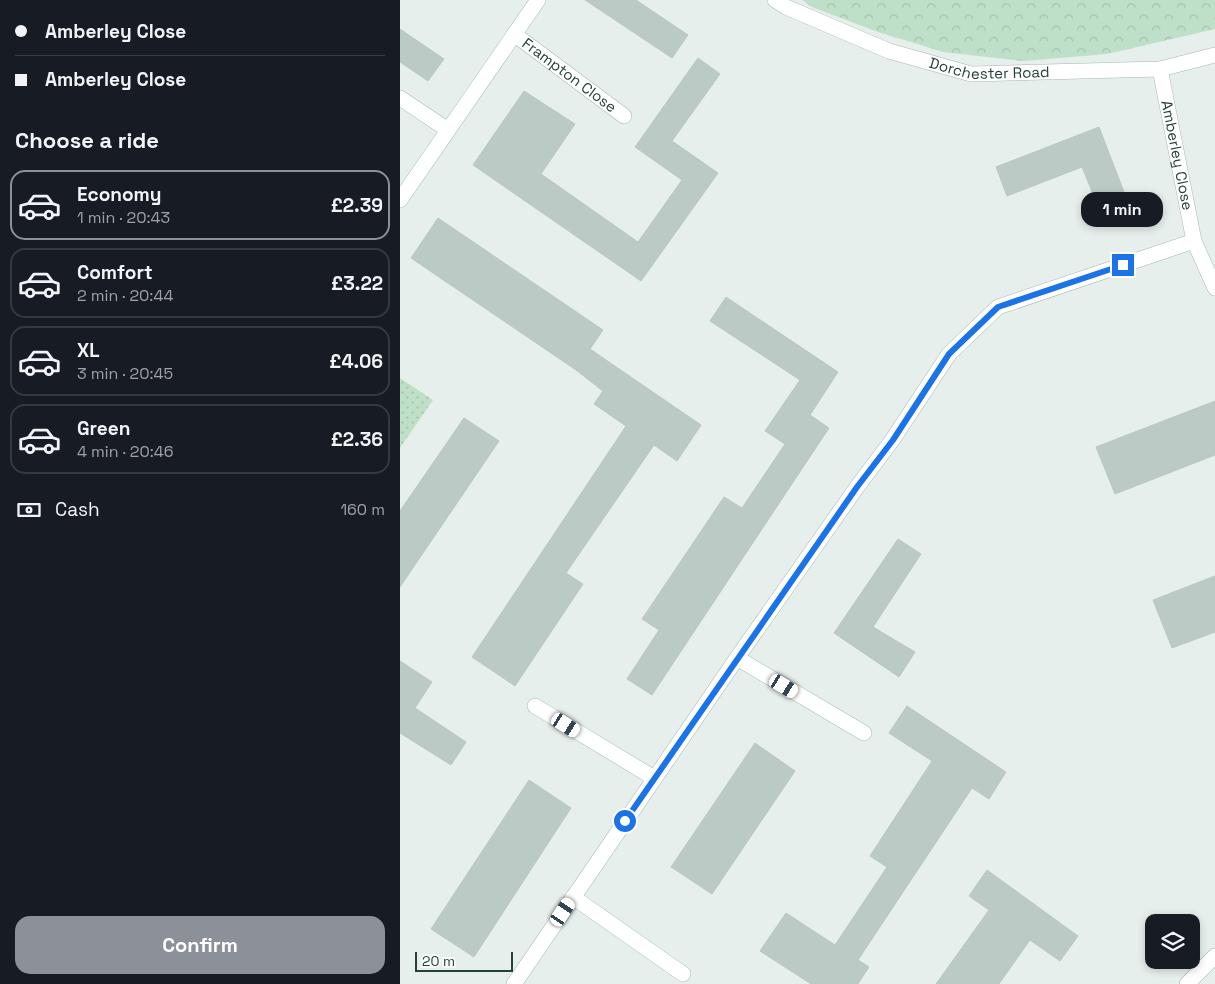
<!DOCTYPE html>
<html lang="en">
<head>
<meta charset="utf-8">
<style>
  body { margin:0; font-family:"Space Grotesk",sans-serif; background:#242831; color:#f1f3f6; height:100vh; display:flex; flex-direction:column; font-size:19px; white-space:nowrap }
  * { box-sizing:border-box; margin:0 }
  p { font-size:16px; color:#9ea1a6 }
  .icon { flex:none; width:28px; height:28px; fill:none; stroke:currentColor; stroke-width:2; stroke-linecap:round; stroke-linejoin:round }
  .map { position:relative; flex:1; overflow:hidden }
  .sheet { display:flex; flex-direction:column; background:#171b24; width:400px }
  .sheet>* { flex:none }
  .hud { display:grid; align-content:center; height:110px; padding:0 15px; background:#171b24 }
  .buttons { position:absolute; left:745px; top:914px; display:grid; gap:10px }
  .buttons a { display:grid; place-items:center; width:55px; height:55px; border-radius:10px; background:#171b24; box-shadow:0 2px 8px #0003; font-size:25px }
  .scale { position:absolute; left:15px; bottom:12px; width:98px; box-sizing:border-box; padding-left:5px; border:2px solid #24423a; border-top:0; font-size:14px; line-height:18px; white-space:nowrap; color:#24423a; -webkit-text-stroke:4px #f7fbf9; paint-order:stroke }
  .end { position:absolute; width:22px; height:22px; margin:-11px; border:6px solid #1a73e8; background:#fff; box-shadow:0 0 0 2px #fff }
  .from { border-radius:50% }
  .bubble { position:absolute; height:35px; border-radius:15px; background:#171b24; box-shadow:0 2px 8px #0003; font-size:16px; font-weight:800; line-height:35px; text-align:center }
  .car { position:absolute; width:15px; height:30px; margin:-15px -8px; border-radius:6px; box-shadow:0 0 4px 1px #0007; background:linear-gradient(#fff 24%,#345 0 40%,#fff 0 76%,#345 0 86%,#fff 0) }
  .hud b { display:flex; align-items:center; gap:18px; height:48px; font-size:19px }
  .hud b+b { border-top:1px solid #363941 }
  .hud i { width:12px; height:12px; background:#f1f3f6 }
  ul { padding:0; list-style:none }
  li { display:flex; align-items:center; gap:15px; height:70px; margin:0 10px 8px; padding:0 5px; border:2px solid #363941; border-radius:15px }
  li div { flex:1 }
  li b { display:block; font-size:19px }
  li em { font-style:normal; font-weight:800 }
  li.on { border-color:#8c9099 }
  li>.icon { width:45px; height:45px; stroke-width:1.5 }
  h2 { padding:0 15px; font-size:22px; line-height:60px }
  .pay { display:flex; align-items:center; gap:12px; height:55px; padding:0 15px; font-size:19px }
  .pay p { margin-inline-start:auto }
  .primary-button { display:flex; gap:10px; margin-top:auto; padding:10px 15px }
  .primary-button a { flex:1; height:58px; border-radius:15px; background:#8c9099; color:#fff; font-size:20px; font-weight:800; line-height:58px; text-align:center }
  main { display:flex; flex:1; min-height:0 }
  .map>svg:first-child { display:block }
</style>
</head>
<body>
<main>
<section class="sheet">
<div class="hud">
<b><i class="from"></i>Amberley Close</b>
<b><i></i>Amberley Close</b>
</div>
<h2>Choose a ride</h2>
<ul>
<li class="on"><svg class="icon" aria-label="car" viewBox="0 0 24 24"><path d="M5 17H2v-5l4-1 3-4h7l3 4 3 1v5h-3M9 17h6M6 11h13"/><circle cx="7" cy="17" r="2"/><circle cx="17" cy="17" r="2"/></svg><div><b>Economy</b><p>1 min · 20:43</p></div><em>£2.39</em></li>
<li><svg class="icon" aria-label="car" viewBox="0 0 24 24"><path d="M5 17H2v-5l4-1 3-4h7l3 4 3 1v5h-3M9 17h6M6 11h13"/><circle cx="7" cy="17" r="2"/><circle cx="17" cy="17" r="2"/></svg><div><b>Comfort</b><p>2 min · 20:44</p></div><em>£3.22</em></li>
<li><svg class="icon" aria-label="car" viewBox="0 0 24 24"><path d="M5 17H2v-5l4-1 3-4h7l3 4 3 1v5h-3M9 17h6M6 11h13"/><circle cx="7" cy="17" r="2"/><circle cx="17" cy="17" r="2"/></svg><div><b>XL</b><p>3 min · 20:45</p></div><em>£4.06</em></li>
<li><svg class="icon" aria-label="car" viewBox="0 0 24 24"><path d="M5 17H2v-5l4-1 3-4h7l3 4 3 1v5h-3M9 17h6M6 11h13"/><circle cx="7" cy="17" r="2"/><circle cx="17" cy="17" r="2"/></svg><div><b>Green</b><p>4 min · 20:46</p></div><em>£2.36</em></li>
</ul>
<div class="pay"><svg class="icon" aria-label="cash" viewBox="0 0 24 24"><path d="M3 7h18v10H3z"/><circle cx="12" cy="12" r="2"/></svg>Cash<p>160 m</p></div>
<div class="primary-button"><a>Confirm</a></div>
</section>
<div class="map">
<svg width="815" height="984" viewBox="0 0 815 984">
  <defs>
    <pattern id="grass-dots" width="8" height="8" patternUnits="userSpaceOnUse" patternTransform="scale(1.25)"><rect width="8" height="8" fill="#bfe0c8"/><path d="M2 2h.1M6 6h.1" fill="none" stroke="#a4c1ad" stroke-width="1.8" stroke-linecap="round"/></pattern>
    <pattern id="forest-crowns" width="20" height="18" patternUnits="userSpaceOnUse" patternTransform="scale(1.25)"><rect width="20" height="18" fill="#bfe0c8"/><path d="M2 6a3 3 0 1 1 6 0M12 15a3 3 0 1 1 6 0" fill="none" stroke="#a4c1ad"/></pattern>
  </defs>
  <rect width="100%" height="100%" fill="#e6efeb"/>
  <!-- grass -->
  <polygon fill="url(#grass-dots)" points="0,378 33,400 0,448"/>
  <!-- forest -->
  <polygon fill="url(#forest-crowns)" points="402,0 815,0 815,29 707,54 623,61 543,52 478,32 412,7"/>
  <!-- building -->
  <g fill="#bbcac4" stroke="#b8c9c2">
    <polygon points="185,0 236,0 288,35 272,58"/>
    <polygon points="0,29 44,59 28,81 0,62"/>
    <polygon points="298,58 320,74 272,141 318,173 241,281 73,165 124,91 175,124 141,174 238,242 282,180 235,147"/>
    <polygon points="699,127 729,205 702,216 682,167 607,196 596,167"/>
    <polygon points="38,218 203,330 190,349 301,425 277,461 254,445 166,573 183,584 115,686 72,657 226,426 194,404 203,391 176,370 11,258"/>
    <polygon points="326,297 438,372 410,415 429,428 252,695 227,679 259,630 242,619 324,497 342,508 385,444 365,431 400,380 310,321"/>
    <polygon points="815,401 815,455 715,494 696,447"/>
    <polygon points="64,418 99,441 0,587 0,511"/>
    <polygon points="498,539 521,554 473,627 515,652 499,677 434,633"/>
    <polygon points="815,576 815,632 772,648 753,600"/>
    <polygon points="0,661 32,682 15,708 66,742 51,765 0,733"/>
    <polygon points="507,706 606,772 589,799 572,788 458,960 469,967 458,984 411,984 360,951 386,913 435,945 487,867 470,856 532,761 489,733"/>
    <polygon points="355,743 395,771 312,894 271,867"/>
    <polygon points="129,780 171,808 74,957 31,929"/>
    <polygon points="587,870 678,936 660,961 630,940 599,984 536,984 589,910 569,896"/>
  </g>
  <g fill="none" stroke-linecap="round" stroke-linejoin="round">
    <!-- service casing -->
    <g stroke="#a8b8b2" stroke-width="16">
      <g id="service">
        <polyline points="337,658 464,733"/>
        <polyline points="173,897 283,974"/>
      </g>
    </g>
    <!-- minor casing -->
    <g stroke="#a8b8b2" stroke-width="16">
      <g id="minor">
        <path id="s1" d="M375 0 386 7 489 51 571 74 760 69 815 55"/>
        <path id="s2" d="M114 34 224 116"/>
        <path id="s3" d="M760 69 794 241 815 288"/>
        <polyline points="0,98 48,130"/>
        <polyline points="0,200 138,0"/>
        <polyline points="135,706 254,778"/>
        <polyline points="114,984 337,658 457,487 493,439 549,354 598,307 794,241"/>
        <polyline points="787,984 815,956"/>
      </g>
    </g>
    <!-- service -->
    <use href="#service" stroke="#fff" stroke-width="15"/>
    <!-- minor -->
    <use href="#minor" stroke="#fff" stroke-width="15"/>
  </g>
  <g fill="none" stroke-linecap="round" stroke-linejoin="round">
    <!-- route -->
    <polyline stroke="#1a73e8" stroke-width="6" points="225,821 457,487 493,440 549,354 598,307 723,265"/>
  </g>
  <g text-anchor="middle" stroke-width="4" stroke-linejoin="round" paint-order="stroke">
    <!-- street labels -->
    <g font-size="15" fill="#24423a" stroke="#f7fbf9">
      <text dy="5" stroke="none"><textPath href="#s1" startOffset="228">Dorchester Road</textPath></text>
      <text dy="5" stroke="none"><textPath href="#s2" startOffset="69">Frampton Close</textPath></text>
      <text dy="5" stroke="none"><textPath href="#s3" startOffset="88">Amberley Close</textPath></text>
    </g>
  </g>
</svg>
<div class="buttons">
<a><svg class="icon" aria-label="layers" viewBox="0 0 24 24"><path d="M12 4l9 5-9 5-9-5zM3 14l9 5 9-5"/></svg></a>
</div>
<div class="scale">20 m</div>
<i class="end from" style="left:225px;top:821px"></i>
<i class="end" style="left:723px;top:265px"></i>
<div class="bubble" style="left:681px;top:192px;width:82px">1 min</div>
<i class="car" style="left:384px;top:686px;rotate:121deg"></i>
<i class="car" style="left:166px;top:725px;rotate:122deg"></i>
<i class="car" style="left:163px;top:912px;rotate:34deg"></i>
</div>
</main>
</body>
</html>
